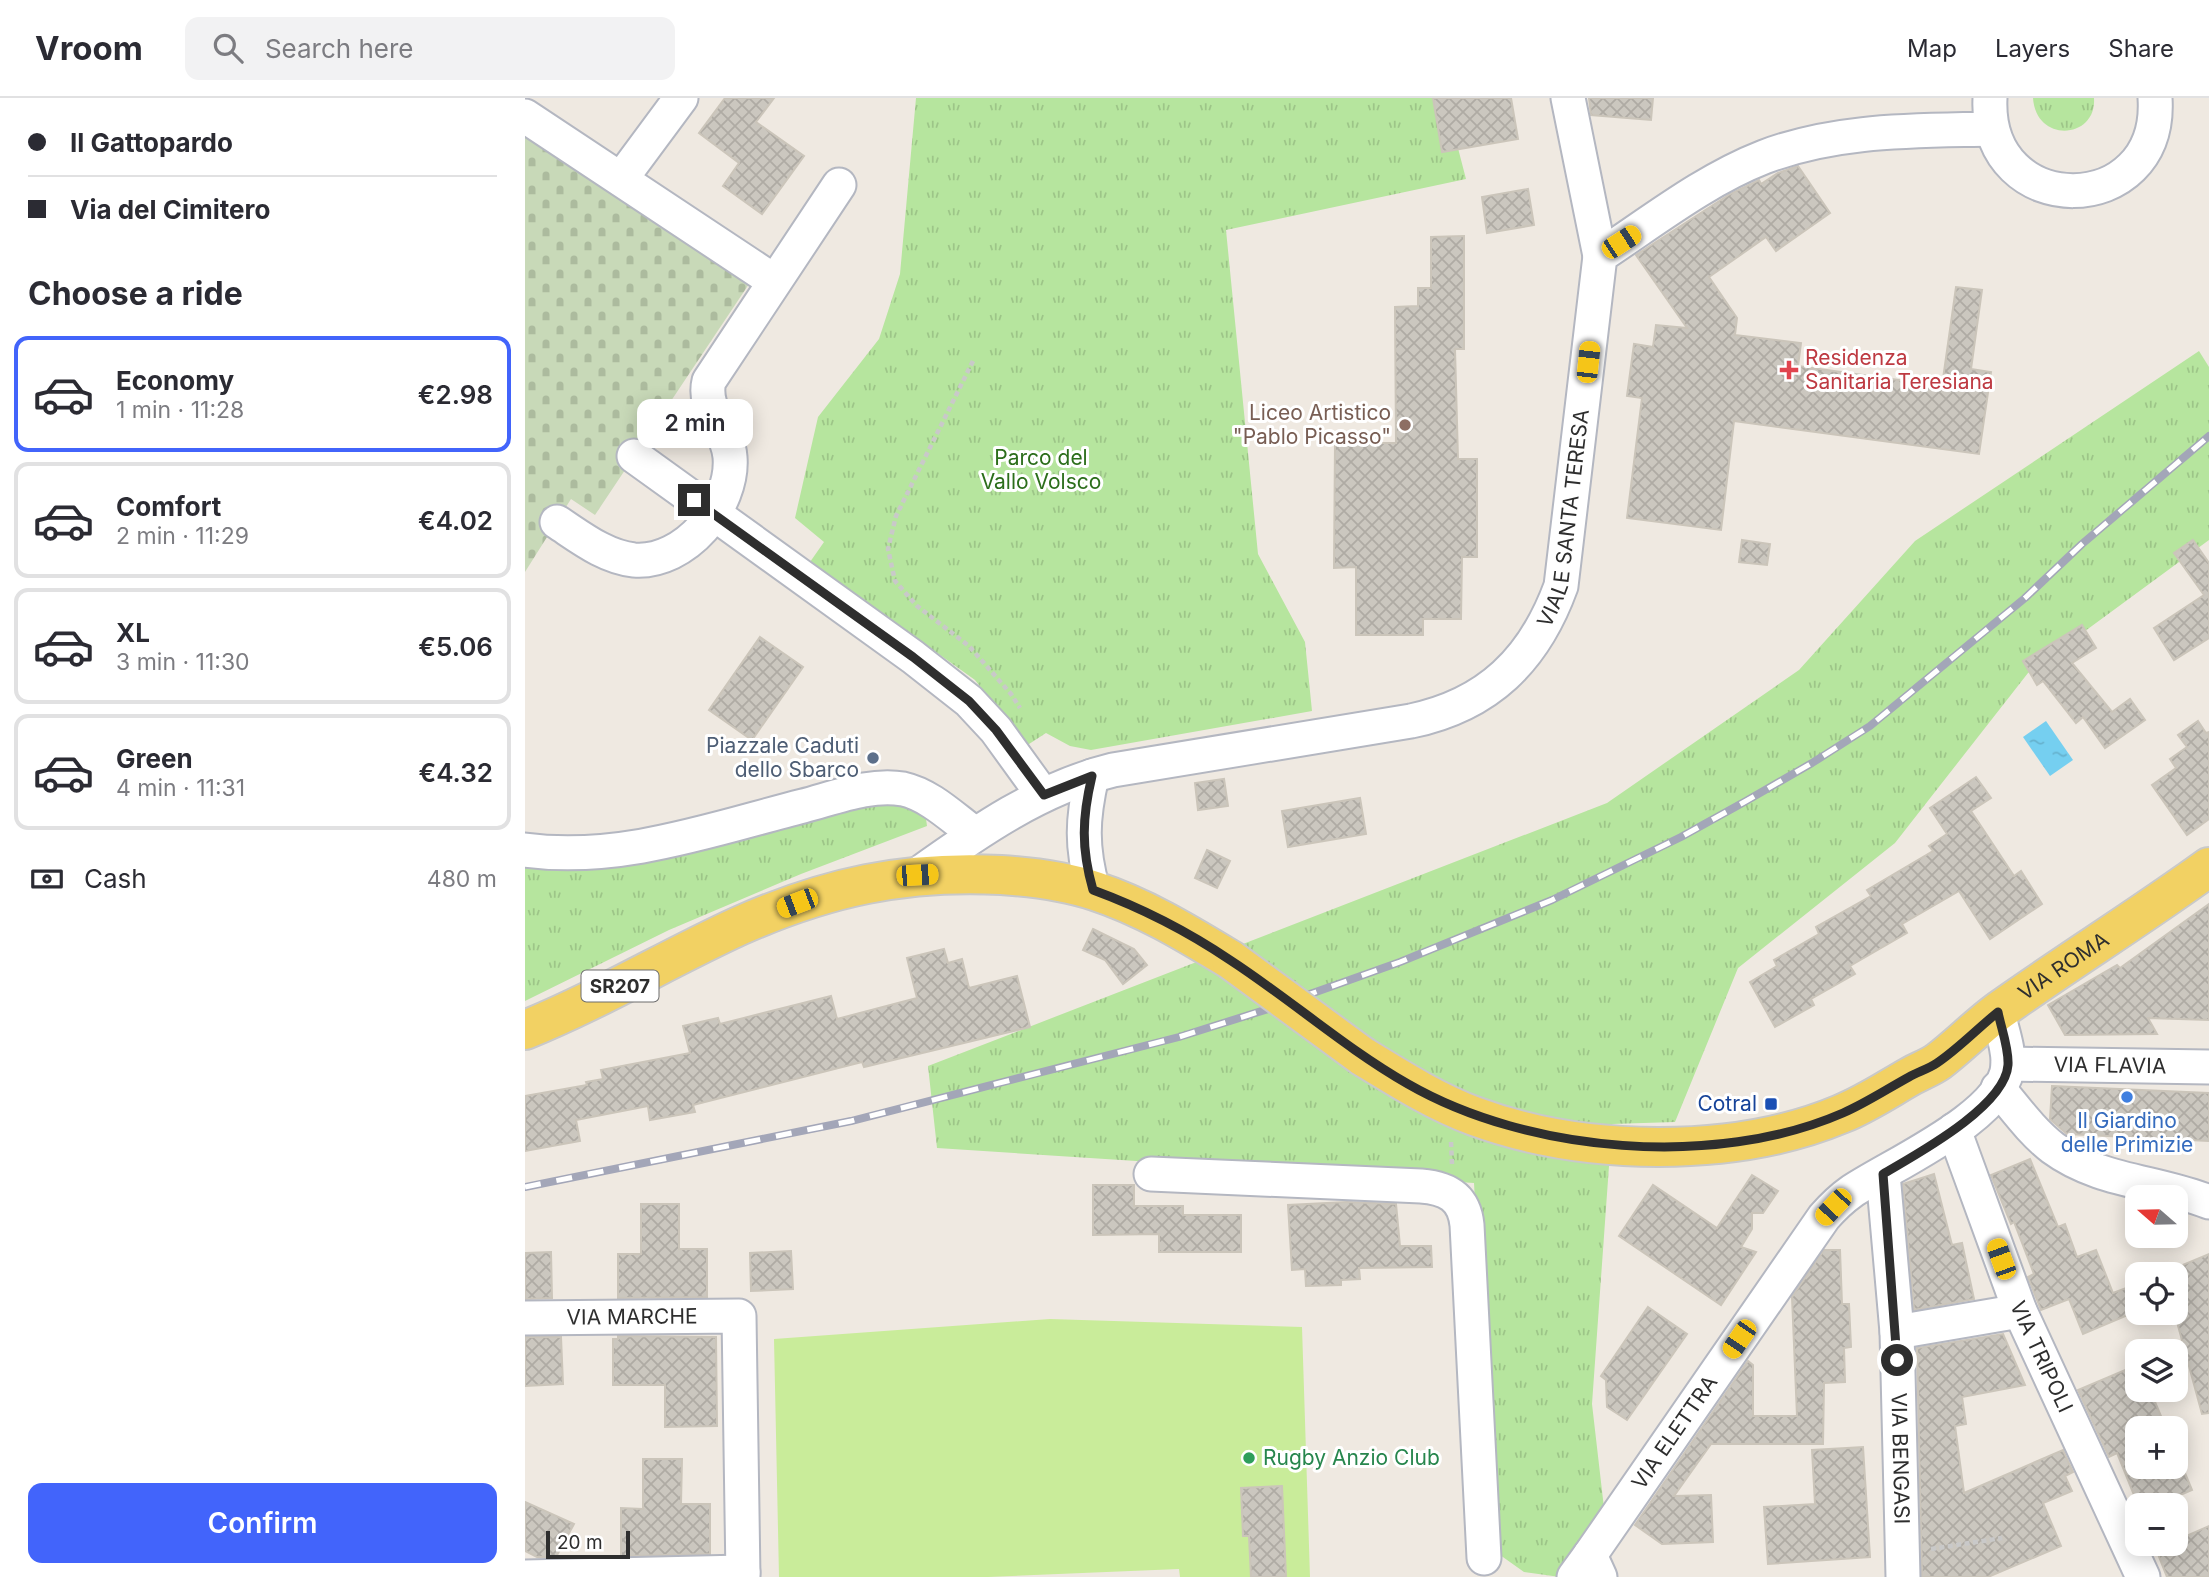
<!DOCTYPE html>
<html lang="en">
<head>
<meta charset="utf-8">
<style>
  body { margin:0; font-family:Inter,sans-serif; background:#f2f2f3; color:#2b2b33; height:100vh; display:flex; flex-direction:column; font-size:26px; white-space:nowrap }
  * { box-sizing:border-box; margin:0 }
  p { font-size:23px; color:#7c7c81 }
  .icon { flex:none; width:38px; height:38px; fill:none; stroke:currentColor; stroke-width:2; stroke-linecap:round; stroke-linejoin:round }
  .map { position:relative; flex:1; overflow:hidden }
  .panel { display:flex; flex-direction:column; background:#fff; width:525px }
  .panel>* { flex:none }
  .banner { display:grid; align-content:center; height:154px; padding:0 28px; background:#fff }
  .needle { width:46px; rotate:290deg }
  .fabs { position:absolute; left:1600px; top:1087px; display:grid; gap:14px }
  .fabs a { display:grid; place-items:center; width:63px; height:63px; border-radius:14px; background:#fff; box-shadow:0 4px 18px #0003; font-size:35px }
  .scale { position:absolute; left:21px; bottom:18px; width:84px; box-sizing:border-box; padding-left:7px; border:4px solid #2e2e2e; border-top:0; font-size:19px; line-height:24px; white-space:nowrap; color:#2e2e2e; -webkit-text-stroke:5px #fff; paint-order:stroke }
  .end { position:absolute; width:32px; height:32px; margin:-16px; border:9px solid #2e2e2e; background:#fff; box-shadow:0 0 0 4px #fff }
  .from { border-radius:50% }
  .bubble { position:absolute; height:49px; border-radius:14px; background:#fff; box-shadow:0 4px 18px #0003; font-size:23px; font-weight:600; line-height:49px; text-align:center }
  .car { position:absolute; width:21px; height:42px; margin:-21px -10px; border-radius:9px; box-shadow:0 0 5px 2px #0007; background:linear-gradient(#f5c518 24%,#345 0 40%,#f5c518 0 76%,#345 0 86%,#f5c518 0) }
  .banner b { display:flex; align-items:center; gap:24px; height:66px; font-size:26px }
  .banner b+b { border-top:2px solid #e1e1e2 }
  .banner i { width:18px; height:18px; background:#2b2b33 }
  ul { padding:0; list-style:none }
  li { display:flex; align-items:center; gap:21px; height:116px; margin:0 14px 10px; padding:0 14px; border:4px solid #e1e1e2; border-radius:14px }
  li div { flex:1 }
  li b { display:block; font-size:26px }
  li em { font-style:normal; font-weight:600 }
  li.active { border-color:#4264fb }
  li>.icon { width:63px; height:63px; stroke-width:1.5 }
  h2 { padding:0 28px; font-size:32px; line-height:84px }
  .pay { display:flex; align-items:center; gap:18px; height:77px; padding:0 28px; font-size:26px }
  .pay p { margin-inline-start:auto }
  .primary-button { display:flex; gap:14px; margin-top:auto; padding:14px 28px }
  .primary-button a { flex:1; height:80px; border-radius:14px; background:#4264fb; color:#fff; font-size:28px; font-weight:600; line-height:80px; text-align:center }
  header { display:flex; align-items:center; gap:42px; box-sizing:border-box; height:98px; padding:0 35px; background:#fff; border-bottom:2px solid #e1e1e2 }
  header strong { font-size:33px }
  nav { display:flex; gap:38px; margin-inline-start:auto; font-size:24px }
  .search { width:490px; height:63px; background:#f2f2f3; display:flex; align-items:center; gap:18px; box-sizing:border-box; padding:0 24px; border-radius:14px; color:#7c7c81; font-size:26px }
  main { display:flex; flex:1; min-height:0 }
  .map>svg:first-child { display:block }
</style>
</head>
<body>
<header>
<strong>Vroom</strong>
<div class="search"><svg class="icon" aria-label="search" viewBox="0 0 24 24"><circle cx="10" cy="10" r="6"/><path d="M15 15l6 6"/></svg>Search here</div>
<nav><a>Map</a><a>Layers</a><a>Share</a></nav>
</header>
<main>
<section class="panel">
<div class="banner">
<b><i class="from"></i>Il Gattopardo</b>
<b><i></i>Via del Cimitero</b>
</div>
<h2>Choose a ride</h2>
<ul>
<li class="active"><svg class="icon" aria-label="car" viewBox="0 0 24 24"><path d="M5 17H2v-5l4-1 3-4h7l3 4 3 1v5h-3M9 17h6M6 11h13"/><circle cx="7" cy="17" r="2"/><circle cx="17" cy="17" r="2"/></svg><div><b>Economy</b><p>1 min · 11:28</p></div><em>€2.98</em></li>
<li><svg class="icon" aria-label="car" viewBox="0 0 24 24"><path d="M5 17H2v-5l4-1 3-4h7l3 4 3 1v5h-3M9 17h6M6 11h13"/><circle cx="7" cy="17" r="2"/><circle cx="17" cy="17" r="2"/></svg><div><b>Comfort</b><p>2 min · 11:29</p></div><em>€4.02</em></li>
<li><svg class="icon" aria-label="car" viewBox="0 0 24 24"><path d="M5 17H2v-5l4-1 3-4h7l3 4 3 1v5h-3M9 17h6M6 11h13"/><circle cx="7" cy="17" r="2"/><circle cx="17" cy="17" r="2"/></svg><div><b>XL</b><p>3 min · 11:30</p></div><em>€5.06</em></li>
<li><svg class="icon" aria-label="car" viewBox="0 0 24 24"><path d="M5 17H2v-5l4-1 3-4h7l3 4 3 1v5h-3M9 17h6M6 11h13"/><circle cx="7" cy="17" r="2"/><circle cx="17" cy="17" r="2"/></svg><div><b>Green</b><p>4 min · 11:31</p></div><em>€4.32</em></li>
</ul>
<div class="pay"><svg class="icon" aria-label="cash" viewBox="0 0 24 24"><path d="M3 7h18v10H3z"/><circle cx="12" cy="12" r="2"/></svg>Cash<p>480 m</p></div>
<div class="primary-button"><a>Confirm</a></div>
</section>
<div class="map">
<svg width="1684" height="1479" viewBox="0 0 1684 1479">
  <defs>
    <pattern id="grass-tufts" width="24" height="20" patternUnits="userSpaceOnUse" patternTransform="scale(1.75)"><rect width="24" height="20" fill="#b6e59e"/><path d="M3 7l-1-3M5 7V3M7 7l1-3M15 17l-1-3M17 17v-4M19 17l1-3" fill="none" stroke="#9dc588"/></pattern>
    <pattern id="cemetery-stones" width="16" height="16" patternUnits="userSpaceOnUse" patternTransform="scale(1.75)"><rect width="16" height="16" fill="#c8d9b8"/><path d="M2 7V4a2 2 0 0 1 4 0v3zM10 15v-3a2 2 0 0 1 4 0v3z" fill="#acbb9e"/></pattern>
    <pattern id="water-ripples" width="26" height="14" patternUnits="userSpaceOnUse" patternTransform="scale(1.75)"><rect width="26" height="14" fill="#75cff0"/><path d="M2 4q2-2 4 0t4 0M15 11q2-2 4 0t4 0" fill="none" stroke="#66b2ce"/></pattern>
    <pattern id="building-cross-hatch" width="8" height="8" patternUnits="userSpaceOnUse" patternTransform="scale(1.75)"><rect width="8" height="8" fill="#cbc7bf"/><path d="M0 0l8 8M0 8l8-8" fill="none" stroke="#afaba4"/></pattern>
  </defs>
  <rect width="100%" height="100%" fill="#efe9e1"/>
  <!-- grass -->
  <g fill="url(#grass-tufts)">
    <polygon points="391,0 920,0 941,81 701,132 733,456 780,544 787,613 566,652 545,648 521,635 501,648 450,582 285,464 299,444 270,420 293,319 354,241 375,176"/>
    <path d="M1508 0H1569C1572 41 1511 46 1508 0Z"/>
    <polygon points="1674,253 1684,269 1684,442 1503,575 1370,745 1213,870 1150,1024 1087,1026 1067,1306 1079,1410 1035,1479 999,1474 968,1452 949,1085 412,1050 403,968 1082,705 1274,572 1390,443"/>
    <polygon points="341,701 400,714 402,728 276,776 144,832 0,903 0,760"/>
  </g>
  <!-- cemetery -->
  <polygon fill="url(#cemetery-stones)" points="0,34 224,186 70,417 46,401 0,474"/>
  <!-- pitch -->
  <polygon fill="#c9ec9a" points="525,1221 777,1229 785,1479 655,1479 654,1471 463,1479 254,1479 249,1241"/>
  <!-- water -->
  <polygon fill="url(#water-ripples)" points="1521,623 1548,662 1525,678 1498,639"/>
  <!-- building -->
  <g fill="url(#building-cross-hatch)" stroke="#cbc5ba" stroke-width="2">
    <polygon points="200,0 249,0 231,24 279,58 237,116 198,88 214,65 174,35"/>
    <polygon points="908,0 986,0 993,41 917,54"/>
    <polygon points="1064,0 1128,0 1126,22 1066,17"/>
    <polygon points="1273,68 1305,115 1251,153 1241,139 1184,179 1212,220 1210,237 1276,245 1273,268 1417,288 1431,189 1457,192 1446,271 1466,274 1454,356 1209,323 1196,432 1102,420 1117,300 1102,298 1109,246 1128,249 1131,227 1162,230 1111,157 1205,96 1234,82 1236,86 1253,75"/>
    <polygon points="1003,91 1009,127 962,135 957,99"/>
    <polygon points="939,138 939,251 930,251 933,361 952,361 952,459 937,459 936,521 898,521 898,537 831,537 831,469 809,470 810,345 871,345 870,209 893,208 893,190 906,190 906,139"/>
    <polygon points="1217,442 1245,446 1242,467 1214,464"/>
    <polygon points="1668,442 1684,465 1684,540 1649,562 1629,530 1679,497 1649,455"/>
    <polygon points="1557,527 1571,550 1547,565 1587,614 1605,601 1620,622 1580,650 1558,619 1551,625 1518,583 1512,587 1498,563"/>
    <polygon points="235,539 278,569 227,642 184,612"/>
    <polygon points="1673,623 1681,635 1684,634 1684,721 1662,737 1627,687 1651,670 1645,661 1662,649 1653,637"/>
    <polygon points="1451,679 1466,700 1446,713 1489,778 1496,773 1517,806 1465,841 1434,793 1377,826 1382,835 1325,868 1330,876 1286,901 1289,907 1250,929 1225,884 1252,868 1249,862 1294,836 1291,829 1346,798 1342,792 1408,753 1404,748 1422,736 1405,710"/>
    <polygon points="699,681 703,708 673,712 670,685"/>
    <polygon points="835,700 841,736 763,749 757,713"/>
    <polygon points="682,752 705,763 692,790 670,780"/>
    <polygon points="1684,806 1684,922 1623,920 1632,936 1540,937 1523,907 1592,867 1595,870"/>
    <polygon points="568,831 609,851 622,867 598,886 580,862 558,852"/>
    <polygon points="419,851 423,865 437,861 444,890 492,878 505,929 339,969 337,964 168,1007 170,1014 125,1022 123,1008 51,1022 55,1043 0,1053 0,998 62,987 61,984 78,981 76,972 165,955 158,928 193,920 195,926 306,898 312,921 392,900 382,860"/>
    <polygon points="1527,988 1684,995 1684,1043 1542,1036 1525,1021"/>
    <polygon points="1505,1061 1533,1129 1540,1126 1552,1159 1571,1152 1588,1195 1612,1186 1612,1213 1558,1236 1544,1201 1516,1212 1503,1179 1509,1176 1489,1124 1486,1126 1466,1077"/>
    <polygon points="1409,1076 1427,1147 1437,1145 1449,1201 1389,1212 1378,1086"/>
    <polygon points="1227,1077 1253,1093 1238,1115 1227,1115 1227,1131 1216,1149 1231,1154 1196,1207 1094,1138 1128,1087 1192,1130"/>
    <polygon points="568,1087 609,1087 609,1108 658,1108 658,1117 716,1117 716,1154 634,1154 634,1136 568,1137"/>
    <polygon points="822,1104 871,1106 875,1148 906,1148 907,1169 834,1170 835,1181 816,1182 816,1187 781,1188 780,1171 767,1172 763,1107"/>
    <polygon points="116,1106 154,1106 154,1151 182,1151 182,1199 93,1200 93,1156 116,1156"/>
    <polygon points="1299,1152 1315,1152 1317,1206 1324,1206 1326,1249 1319,1250 1320,1284 1299,1285 1298,1346 1186,1346 1149,1398 1186,1397 1188,1444 1137,1446 1110,1427 1223,1263 1228,1267 1228,1318 1272,1318 1267,1199"/>
    <polygon points="266,1153 268,1191 226,1193 225,1155"/>
    <polygon points="26,1154 27,1200 0,1201 0,1155"/>
    <polygon points="1684,1156 1684,1315 1677,1316 1652,1224 1647,1226 1643,1214 1650,1214 1650,1176 1636,1176"/>
    <polygon points="1123,1209 1162,1236 1102,1322 1082,1309 1081,1282 1076,1278"/>
    <polygon points="1478,1236 1500,1287 1437,1299 1441,1326 1430,1328 1439,1395 1538,1352 1548,1374 1540,1378 1547,1393 1518,1405 1536,1448 1463,1479 1397,1479 1392,1250"/>
    <polygon points="93,1238 191,1239 192,1328 140,1329 140,1287 88,1287 88,1241 93,1241"/>
    <polygon points="0,1239 36,1239 38,1286 0,1288"/>
    <polygon points="1612,1267 1612,1292 1625,1292 1641,1330 1612,1330 1612,1368 1650,1368 1650,1351 1667,1392 1632,1407 1613,1407 1592,1355 1584,1359 1553,1292"/>
    <polygon points="1338,1349 1345,1459 1243,1466 1239,1409 1290,1406 1287,1352"/>
    <polygon points="118,1361 157,1361 156,1406 185,1406 185,1456 96,1458 96,1410 118,1411"/>
    <polygon points="757,1388 761,1479 726,1479 724,1438 718,1438 716,1390"/>
    <polygon points="0,1404 49,1426 31,1459 12,1459 0,1453"/>
    <polygon points="1684,1428 1684,1479 1642,1479 1631,1451 1644,1446 1650,1446 1650,1443"/>
  </g>
  <g fill="none" stroke-linecap="round" stroke-linejoin="round">
    <!-- street casing -->
    <g stroke="#b4b7c1" stroke-width="37">
      <g id="street">
        <polyline points="1043,0 1075,158"/>
        <path d="M1465 0C1459 124 1638 123 1630 0"/>
        <polyline points="0,18 249,183"/>
        <polyline points="96,81 156,0"/>
        <polyline points="109,358 388,559 444,603 471,632 518,697"/>
        <path d="M32 424C55 439 80 459 109 462 160 466 209 407 205 359 203 331 177 311 184 283L314 87"/>
        <path d="M567 678C557 721 556 749 568 792"/>
        <path d="M0 752C94 765 188 731 278 708 309 700 346 685 378 691 405 697 428 720 450 736"/>
        <path id="s1" d="M392 777C452 734 515 690 588 672L886 623C963 607 1009 562 1036 488L1075 158C1128 123 1180 82 1239 59 1312 31 1390 33 1466 31"/>
        <path id="s2" d="M1483 966 1684 969"/>
        <path d="M1473 990C1490 1010 1507 1034 1528 1050 1574 1084 1632 1083 1684 1104"/>
        <path id="s3" d="M1429 1032 1495 1213 1618 1479"/>
        <path d="M626 1076 896 1088C922 1090 939 1099 942 1127L959 1460"/>
        <path id="s4" d="M1358 1076 1372 1234 1378 1479"/>
        <path id="s5" d="M0 1220 214 1218 218 1479"/>
        <polyline points="1372,1234 1495,1213"/>
        <path id="s6" d="M1065 1457 1299 1119C1307 1110 1316 1101 1326 1094 1364 1068 1480 1018 1483 967 1484 950 1476 930 1473 914"/>
        <polyline points="0,1479 218,1474"/>
        <polyline points="1049,1479 1065,1457 1075,1479"/>
      </g>
    </g>
    <!-- primary casing -->
    <g stroke="#c9c9c9" stroke-width="42">
      <g id="primary">
        <path d="M0 932C74 902 142 861 214 828 302 789 380 772 476 777 508 779 540 783 570 793 619 809 663 836 706 862"/>
        <path id="s7" d="M837 958C873 980 909 1003 949 1018 1057 1058 1209 1061 1316 1016 1341 1006 1363 991 1386 978 1395 973 1406 969 1414 963 1435 947 1453 928 1475 912 1544 863 1615 819 1684 769"/>
      </g>
    </g>
    <!-- path -->
    <g stroke="#c9c9c9" stroke-width="4.5" stroke-dasharray="5 3.5" stroke-linecap="butt">
      <polyline points="448,263 371,418 363,451 370,483 392,508 444,548 486,596 495,610"/>
      <polyline points="926,1044 927,1066"/>
      <polyline points="1406,1451 1477,1440"/>
    </g>
    <!-- street -->
    <use href="#street" stroke="#fff" stroke-width="33"/>
    <!-- primary -->
    <use href="#primary" stroke="#f2d163" stroke-width="38"/>
    <!-- rail casing -->
    <g stroke="#a3a6b8" stroke-width="8">
      <polyline id="rail" points="0,1089 326,1023 654,939 746,910 875,864 1027,802 1156,739 1221,703 1287,665 1345,628 1500,500 1557,446 1684,338"/>
    </g>
    <!-- rail -->
    <use href="#rail" stroke="#fff" stroke-width="5" stroke-dasharray="16" stroke-linecap="butt"/>
    <!-- primary-bridge casing -->
    <g stroke="#c9c9c9" stroke-width="42" stroke-linecap="butt">
      <polyline id="primary-bridge" points="706,862 837,958"/>
    </g>
    <!-- primary-bridge -->
    <use href="#primary-bridge" stroke="#f2d163" stroke-width="38"/>
  </g>
  <g fill="none" stroke-linecap="round" stroke-linejoin="round">
    <!-- route -->
    <path stroke="#2e2e2e" stroke-width="9" d="M169 402 388 559 444 603 471 632 519 697 567 678C557 720 556 750 568 792 617 810 662 833 705 862 765 901 820 950 883 986 1003 1055 1190 1071 1318 1015 1341 1005 1362 991 1384 979 1393 974 1403 971 1412 965 1433 951 1453 930 1473 914 1476 930 1484 950 1483 967 1480 1009 1390 1057 1358 1076L1372 1262"/>
  </g>
  <!-- markers -->
  <path fill="#e0444e" stroke="#fff" stroke-width="2.5" d="M1260.5 261.5h7v7h7v7h-7v7h-7v-7h-7v-7h7z"/>
  <circle fill="#8d6e63" stroke="#fff" stroke-width="2.5" cx="880" cy="327" r="7"/>
  <circle fill="#5c6f8a" stroke="#fff" stroke-width="2.5" cx="348" cy="660" r="7"/>
  <circle fill="#3f7fe0" stroke="#fff" stroke-width="2.5" cx="1602" cy="999" r="7"/>
  <rect fill="#1a4fb4" stroke="#fff" stroke-width="2.5" x="1239" y="999" width="14" height="14" rx="3.5"/>
  <circle fill="#2e9e5b" stroke="#fff" stroke-width="2.5" cx="724" cy="1360" r="7"/>
  <g text-anchor="middle" stroke-width="6" stroke-linejoin="round" paint-order="stroke">
    <!-- shield labels -->
    <rect fill="#fff" stroke="#6d6d6d" stroke-width="2" x="56.5" y="872.5" width="77" height="31" rx="5"/>
    <g font-size="19" font-weight="bold" fill="#2e2e2e">
      <text x="95" y="895">SR207</text>
    </g>
    <!-- health labels -->
    <g font-size="21" fill="#be3a42" stroke="#fff" text-anchor="start">
      <text x="1280" y="267">Residenza<tspan x="1280" dy="24">Sanitaria Teresiana</tspan></text>
    </g>
    <!-- education labels -->
    <g font-size="21" fill="#785e54" stroke="#fff" text-anchor="end">
      <text x="866" y="322">Liceo Artistico<tspan x="866" dy="24">"Pablo Picasso"</tspan></text>
    </g>
    <!-- park labels -->
    <g font-size="21" fill="#2c6e1b" stroke="#fff">
      <text x="516" y="367">Parco del<tspan x="516" dy="24">Vallo Volsco</tspan></text>
    </g>
    <!-- street labels -->
    <g font-size="21" fill="#2e2e2e" stroke="#fff">
      <text dy="7" stroke="none"><textPath href="#s1" startOffset="805">VIALE SANTA TERESA</textPath></text>
      <text dy="7" stroke="none"><textPath href="#s7" startOffset="770">VIA ROMA</textPath></text>
      <text dy="7" stroke="none"><textPath href="#s2" startOffset="102">VIA FLAVIA</textPath></text>
      <text dy="7" stroke="none"><textPath href="#s5" startOffset="107">VIA MARCHE</textPath></text>
      <text dy="7" stroke="none"><textPath href="#s3" startOffset="243">VIA TRIPOLI</textPath></text>
      <text dy="7" stroke="none"><textPath href="#s6" startOffset="149">VIA ELETTRA</textPath></text>
      <text dy="7" stroke="none"><textPath href="#s4" startOffset="285">VIA BENGASI</textPath></text>
    </g>
    <!-- service labels -->
    <g font-size="21" fill="#4e5e75" stroke="#fff" text-anchor="end">
      <text x="334" y="655">Piazzale Caduti<tspan x="334" dy="24">dello Sbarco</tspan></text>
    </g>
    <!-- transit labels -->
    <g font-size="21" fill="#164399" stroke="#fff" text-anchor="end">
      <text x="1232" y="1013">Cotral</text>
    </g>
    <!-- shop labels -->
    <g font-size="21" fill="#366cbe" stroke="#fff">
      <text x="1602" y="1030">Il Giardino<tspan x="1602" dy="24">delle Primizie</tspan></text>
    </g>
    <!-- leisure labels -->
    <g font-size="21" fill="#27864d" stroke="#fff" text-anchor="start">
      <text x="738" y="1367">Rugby Anzio Club</text>
    </g>
  </g>
</svg>
<div class="fabs">
<a><svg class="needle" viewBox="-14 -14 28 28"><path d="M0-13l5 13h-10z" fill="#e53935"/><path d="M0 13l5-13h-10z" fill="#7c7c81"/></svg></a>
<a><svg class="icon" aria-label="locate" viewBox="0 0 24 24"><circle cx="12" cy="12" r="6"/><path d="M12 2v4M12 18v4M2 12h4M18 12h4"/></svg></a>
<a><svg class="icon" aria-label="layers" viewBox="0 0 24 24"><path d="M12 4l9 5-9 5-9-5zM3 14l9 5 9-5"/></svg></a>
<a>+</a>
<a>−</a>
</div>
<div class="scale">20 m</div>
<i class="end from" style="left:1372px;top:1262px"></i>
<i class="end" style="left:169px;top:402px"></i>
<div class="bubble" style="left:112px;top:301px;width:116px">2 min</div>
<i class="car" style="left:1096px;top:144px;rotate:57deg"></i>
<i class="car" style="left:1063px;top:264px;rotate:6deg"></i>
<i class="car" style="left:392px;top:777px;rotate:87deg"></i>
<i class="car" style="left:272px;top:805px;rotate:249deg"></i>
<i class="car" style="left:1308px;top:1109px;rotate:223deg"></i>
<i class="car" style="left:1476px;top:1161px;rotate:340deg"></i>
<i class="car" style="left:1214px;top:1241px;rotate:214deg"></i>
</div>
</main>
</body>
</html>
